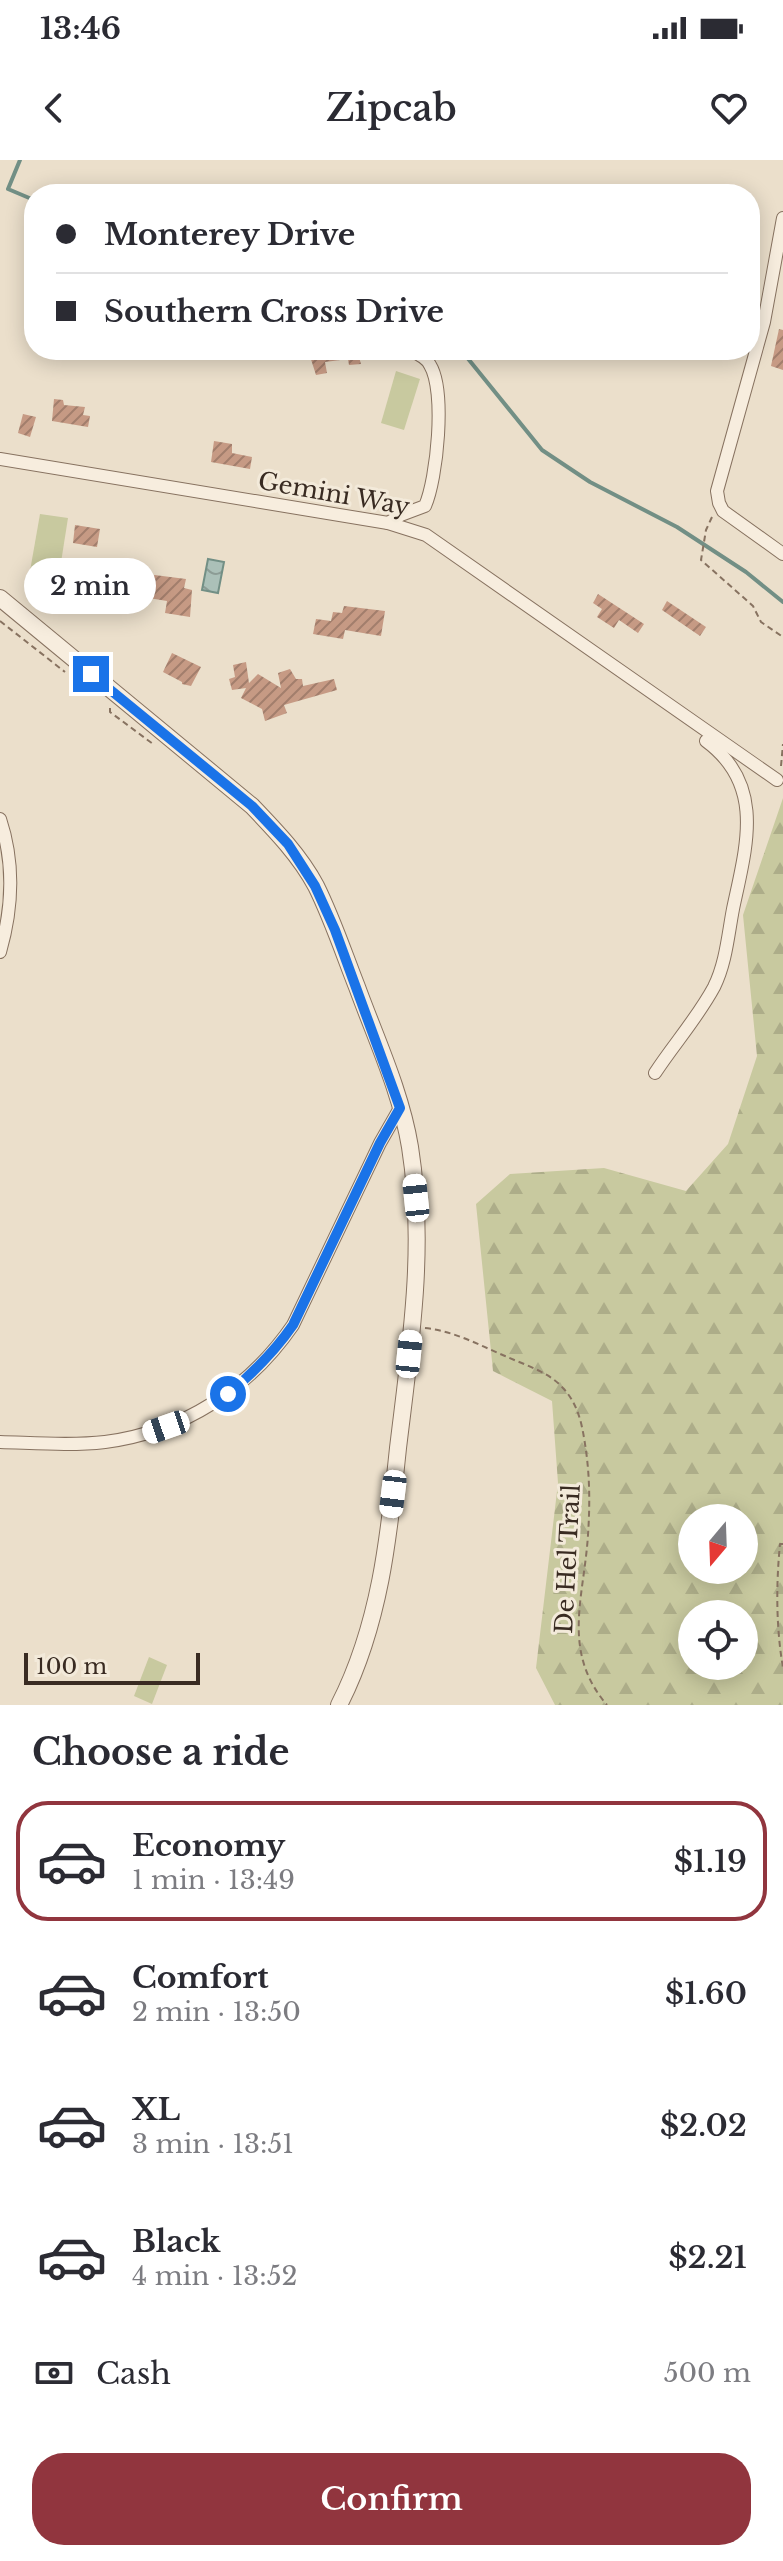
<!DOCTYPE html>
<html lang="en">
<head>
<meta charset="utf-8">
<style>
  body { margin:0; font-family:"Libre Baskerville",serif; background:#f7f7f7; color:#2b2b33; height:100vh; display:flex; flex-direction:column; font-size:30px; white-space:nowrap }
  * { box-sizing:border-box; margin:0 }
  p { font-size:26px; color:#7c7c81 }
  .icon { flex:none; width:44px; height:44px; fill:none; stroke:currentColor; stroke-width:2; stroke-linecap:round; stroke-linejoin:round }
  .map { position:relative; height:1545px; overflow:hidden }
  .sheet { display:flex; flex-direction:column; background:#fff; flex:1 }
  .sheet>* { flex:none }
  .guide { position:absolute; left:24px; top:24px; width:736px; height:176px; border-radius:32px; box-shadow:0 4px 20px #0003; display:grid; align-content:center; height:176px; padding:0 32px; background:#fff }
  .needle { width:52px; rotate:199deg }
  .buttons { position:absolute; left:678px; top:1344px; display:grid; gap:16px }
  .buttons a { display:grid; place-items:center; width:80px; height:80px; border-radius:50%; background:#fff; box-shadow:0 4px 20px #0003; font-size:40px }
  .scale { position:absolute; left:24px; bottom:20px; width:176px; box-sizing:border-box; padding-left:8px; border:4px solid #392b22; border-top:0; font-size:22px; line-height:28px; white-space:nowrap; color:#392b22; -webkit-text-stroke:6px #f3eada; paint-order:stroke }
  .end { position:absolute; width:36px; height:36px; margin:-18px; border:10px solid #1a73e8; background:#fff; box-shadow:0 0 0 4px #fff }
  .from { border-radius:50% }
  .bubble { position:absolute; height:56px; border-radius:28px; background:#fff; box-shadow:0 4px 20px #0003; font-size:26px; font-weight:600; line-height:56px; text-align:center }
  .car { position:absolute; width:24px; height:48px; margin:-24px -12px; border-radius:10px; box-shadow:0 0 6px 2px #0007; background:linear-gradient(#fff 24%,#345 0 40%,#fff 0 76%,#345 0 86%,#fff 0) }
  .guide b { display:flex; align-items:center; gap:28px; height:76px; font-size:30px }
  .guide b+b { border-top:2px solid #e1e1e2 }
  .guide i { width:20px; height:20px; background:#2b2b33 }
  ul { padding:0; list-style:none }
  li { display:flex; align-items:center; gap:24px; height:120px; margin:0 16px 12px; padding:0 16px; border:4px solid transparent; border-radius:32px }
  li div { flex:1 }
  li b { display:block; font-size:30px }
  li em { font-style:normal; font-weight:600 }
  li.on { border-color:#91353e }
  li>.icon { width:72px; height:72px; stroke-width:1.5 }
  h2 { padding:0 32px; font-size:36px; line-height:96px }
  .pay { display:flex; align-items:center; gap:20px; height:88px; padding:0 32px; font-size:30px }
  .pay p { margin-inline-start:auto }
  .cta { display:flex; gap:16px; margin-top:auto; padding:16px 32px }
  .cta a { flex:1; height:92px; border-radius:32px; background:#91353e; color:#fff; font-size:32px; font-weight:600; line-height:92px; text-align:center }
  .status { display:flex; justify-content:space-between; align-items:center; height:56px; padding:0 40px; background:#fff; direction:ltr }
  .status svg { height:22px; fill:currentColor }
  header { display:flex; justify-content:space-between; align-items:center; height:104px; padding:0 32px; background:#fff; font-size:36px; font-weight:600 }
  .map>svg:first-child { display:block }
</style>
</head>
<body>
<div class="status"><b>13:46</b><svg viewBox="0 0 49 12"><path d="M0 12V9h3v3zM5 12V6h3v6zM10 12V3h3v9zM15 12V0h3v12zM26 1h20v11H26zM47 4h2v5h-2z"/></svg></div>
<header><svg class="icon" aria-label="back" viewBox="0 0 24 24"><path d="M15 5l-7 7 7 7"/></svg>Zipcab<svg class="icon" aria-label="heart" viewBox="0 0 24 24"><path d="M12 20l-8-8c-3-5 5-10 8-4 3-6 11-1 8 4z"/></svg></header>
<div class="map">
<svg width="783" height="1545" viewBox="0 0 783 1545">
  <defs>
    <pattern id="forest-firs" width="22" height="20" patternUnits="userSpaceOnUse" patternTransform="scale(2)"><rect width="22" height="20" fill="#c8c99f"/><path d="M5 1l3.5 6h-7zM16 11l3.5 6h-7z" fill="#adad89"/></pattern>
    <pattern id="water-waves" width="16" height="10" patternUnits="userSpaceOnUse" patternTransform="scale(2)"><rect width="16" height="10" fill="#abc0b8"/><path d="M0 5q4-4 8 0t8 0" fill="none" stroke="#8c9c95"/></pattern>
    <pattern id="building-hatch" width="6" height="6" patternUnits="userSpaceOnUse" patternTransform="scale(2)"><rect width="6" height="6" fill="#c69a84"/><path d="M-1 1l2-2M0 6l6-6M5 7l2-2" fill="none" stroke="#a27e6c"/></pattern>
  </defs>
  <rect width="100%" height="100%" fill="#ebdfcb"/>
  <!-- forest -->
  <path fill="url(#forest-firs)" fill-rule="evenodd" d="M783 638V1545H555L536 1508 558 1323 552 1241 493 1211 476 1044 510 1014 604 1008 686 1031 728 984 757 896 743 755ZM692 1358H744V1410H692ZM692 1454H744V1506H692Z"/>
  <!-- pitch -->
  <g fill="#c8c99f">
    <polygon points="396,211 420,219 404,270 381,263"/>
    <polygon points="40,354 68,358 59,415 30,411"/>
    <polygon points="149,1497 167,1505 152,1544 134,1536"/>
  </g>
  <!-- water -->
  <polygon fill="url(#water-waves)" stroke="#728f85" stroke-width="2" points="208,399 224,402 218,433 202,430"/>
  <g fill="none" stroke-linecap="round" stroke-linejoin="round">
    <!-- stream -->
    <g stroke="#728f85" stroke-width="4">
      <polyline points="20,0 8,29 34,40"/>
      <polyline points="461,190 542,290 590,322 677,367 746,412 783,442"/>
    </g>
  </g>
  <!-- building -->
  <g fill="url(#building-hatch)">
    <polygon points="779,169 783,170 783,210 771,206"/>
    <polygon points="308,190 368,190 369,195 359,197 361,204 349,205 348,199 325,202 327,213 316,215"/>
    <polygon points="54,239 63,240 64,245 85,247 83,255 90,256 88,267 52,261"/>
    <polygon points="23,254 36,257 30,277 18,273"/>
    <polygon points="214,281 232,284 232,293 252,297 250,309 211,302"/>
    <polygon points="75,365 100,369 97,387 73,383"/>
    <polygon points="123,411 186,419 184,428 192,430 190,457 165,453 167,441 100,430 99,434 87,431 89,415 122,419"/>
    <polygon points="598,434 644,464 638,473 619,460 614,468 597,457 602,449 593,443"/>
    <polygon points="667,441 706,467 700,476 662,450"/>
    <polygon points="344,446 385,451 381,476 345,470 343,479 313,474 316,459 331,461 333,452 342,453"/>
    <polygon points="172,493 201,507 191,526 182,524 182,522 163,512"/>
    <polygon points="246,502 249,523 258,514 281,528 278,513 290,509 296,519 302,519 303,526 334,519 337,530 284,545 287,553 265,561 262,549 241,538 246,528 232,530 229,519 235,517 233,505"/>
  </g>
  <g fill="none" stroke-linecap="round" stroke-linejoin="round">
    <!-- minor casing -->
    <g stroke="#877260" stroke-width="14">
      <g id="minor">
        <polyline points="783,58 764,162 717,331 719,343 723,351 783,394"/>
        <polyline points="0,299 388,363 426,375 777,620"/>
        <path d="M388 363 401 355 425 346C437 319 446 231 430 205 426 197 418 194 410 190"/>
        <path d="M0 659C15 704 13 747 0 792"/>
        <path d="M655 913C674 884 698 857 714 827 726 803 728 775 733 749 746 687 766 625 706 581"/>
        <path d="M0 1282C35 1283 71 1286 105 1282 183 1272 249 1229 293 1165L380 983 400 948"/>
      </g>
    </g>
    <!-- tertiary casing -->
    <g stroke="#877260" stroke-width="18">
      <path id="tertiary" d="M0 438 252 646C276 671 300 696 316 726 332 758 344 794 357 827 376 879 401 932 410 987 426 1088 410 1188 398 1288 389 1376 380 1465 339 1545"/>
    </g>
    <!-- path -->
    <g stroke="#877260" stroke-width="2" stroke-dasharray="6 4" stroke-linecap="butt">
      <polyline points="712,357 706,370 701,400 753,446 761,462 783,477"/>
      <polyline points="0,461 65,512"/>
      <polyline points="110,548 110,552 153,584"/>
      <polyline points="781,606 783,584"/>
      <path d="M425 1168C454 1171 479 1185 505 1196 525 1205 549 1212 563 1228 578 1244 582 1264 585 1284 590 1315 590 1345 588 1375 584 1438 561 1491 607 1545"/>
      <path d="M783 1384H780C776 1425 776 1467 783 1508"/>
    </g>
    <!-- minor -->
    <use href="#minor" stroke="#f7edde" stroke-width="12"/>
    <!-- tertiary -->
    <use href="#tertiary" stroke="#f7edde" stroke-width="16"/>
  </g>
  <g fill="none" stroke-linecap="round" stroke-linejoin="round">
    <!-- route -->
    <path stroke="#1a73e8" stroke-width="10" d="M91 514 252 646 288 684 315 726 335 770 400 948 380 983 293 1165C275 1191 253 1213 228 1234"/>
  </g>
  <g text-anchor="middle" stroke-width="6" stroke-linejoin="round" paint-order="stroke">
    <!-- street labels -->
    <g font-size="24" fill="#392b22" stroke="#f3eada">
      <text transform="translate(334 334) rotate(10)" y="8">Gemini Way</text>
      <text transform="translate(568 1399) rotate(-87)" y="8">De Hel Trail</text>
    </g>
  </g>
</svg>
<div class="buttons">
<a><svg class="needle" viewBox="-14 -14 28 28"><path d="M0-13l5 13h-10z" fill="#e53935"/><path d="M0 13l5-13h-10z" fill="#7c7c81"/></svg></a>
<a><svg class="icon" aria-label="locate" viewBox="0 0 24 24"><circle cx="12" cy="12" r="6"/><path d="M12 2v4M12 18v4M2 12h4M18 12h4"/></svg></a>
</div>
<div class="scale">100 m</div>
<i class="end from" style="left:228px;top:1234px"></i>
<i class="end" style="left:91px;top:514px"></i>
<div class="bubble" style="left:24px;top:398px;width:132px">2 min</div>
<i class="car" style="left:416px;top:1038px;rotate:354deg"></i>
<i class="car" style="left:409px;top:1194px;rotate:6deg"></i>
<i class="car" style="left:166px;top:1267px;rotate:251deg"></i>
<i class="car" style="left:393px;top:1334px;rotate:187deg"></i>
<div class="guide">
<b><i class="from"></i>Monterey Drive</b>
<b><i></i>Southern Cross Drive</b>
</div>
</div>
<section class="sheet">
<h2>Choose a ride</h2>
<ul>
<li class="on"><svg class="icon" aria-label="car" viewBox="0 0 24 24"><path d="M5 17H2v-5l4-1 3-4h7l3 4 3 1v5h-3M9 17h6M6 11h13"/><circle cx="7" cy="17" r="2"/><circle cx="17" cy="17" r="2"/></svg><div><b>Economy</b><p>1 min · 13:49</p></div><em>$1.19</em></li>
<li><svg class="icon" aria-label="car" viewBox="0 0 24 24"><path d="M5 17H2v-5l4-1 3-4h7l3 4 3 1v5h-3M9 17h6M6 11h13"/><circle cx="7" cy="17" r="2"/><circle cx="17" cy="17" r="2"/></svg><div><b>Comfort</b><p>2 min · 13:50</p></div><em>$1.60</em></li>
<li><svg class="icon" aria-label="car" viewBox="0 0 24 24"><path d="M5 17H2v-5l4-1 3-4h7l3 4 3 1v5h-3M9 17h6M6 11h13"/><circle cx="7" cy="17" r="2"/><circle cx="17" cy="17" r="2"/></svg><div><b>XL</b><p>3 min · 13:51</p></div><em>$2.02</em></li>
<li><svg class="icon" aria-label="car" viewBox="0 0 24 24"><path d="M5 17H2v-5l4-1 3-4h7l3 4 3 1v5h-3M9 17h6M6 11h13"/><circle cx="7" cy="17" r="2"/><circle cx="17" cy="17" r="2"/></svg><div><b>Black</b><p>4 min · 13:52</p></div><em>$2.21</em></li>
</ul>
<div class="pay"><svg class="icon" aria-label="cash" viewBox="0 0 24 24"><path d="M3 7h18v10H3z"/><circle cx="12" cy="12" r="2"/></svg>Cash<p>500 m</p></div>
<div class="cta"><a>Confirm</a></div>
</section>
</body>
</html>
